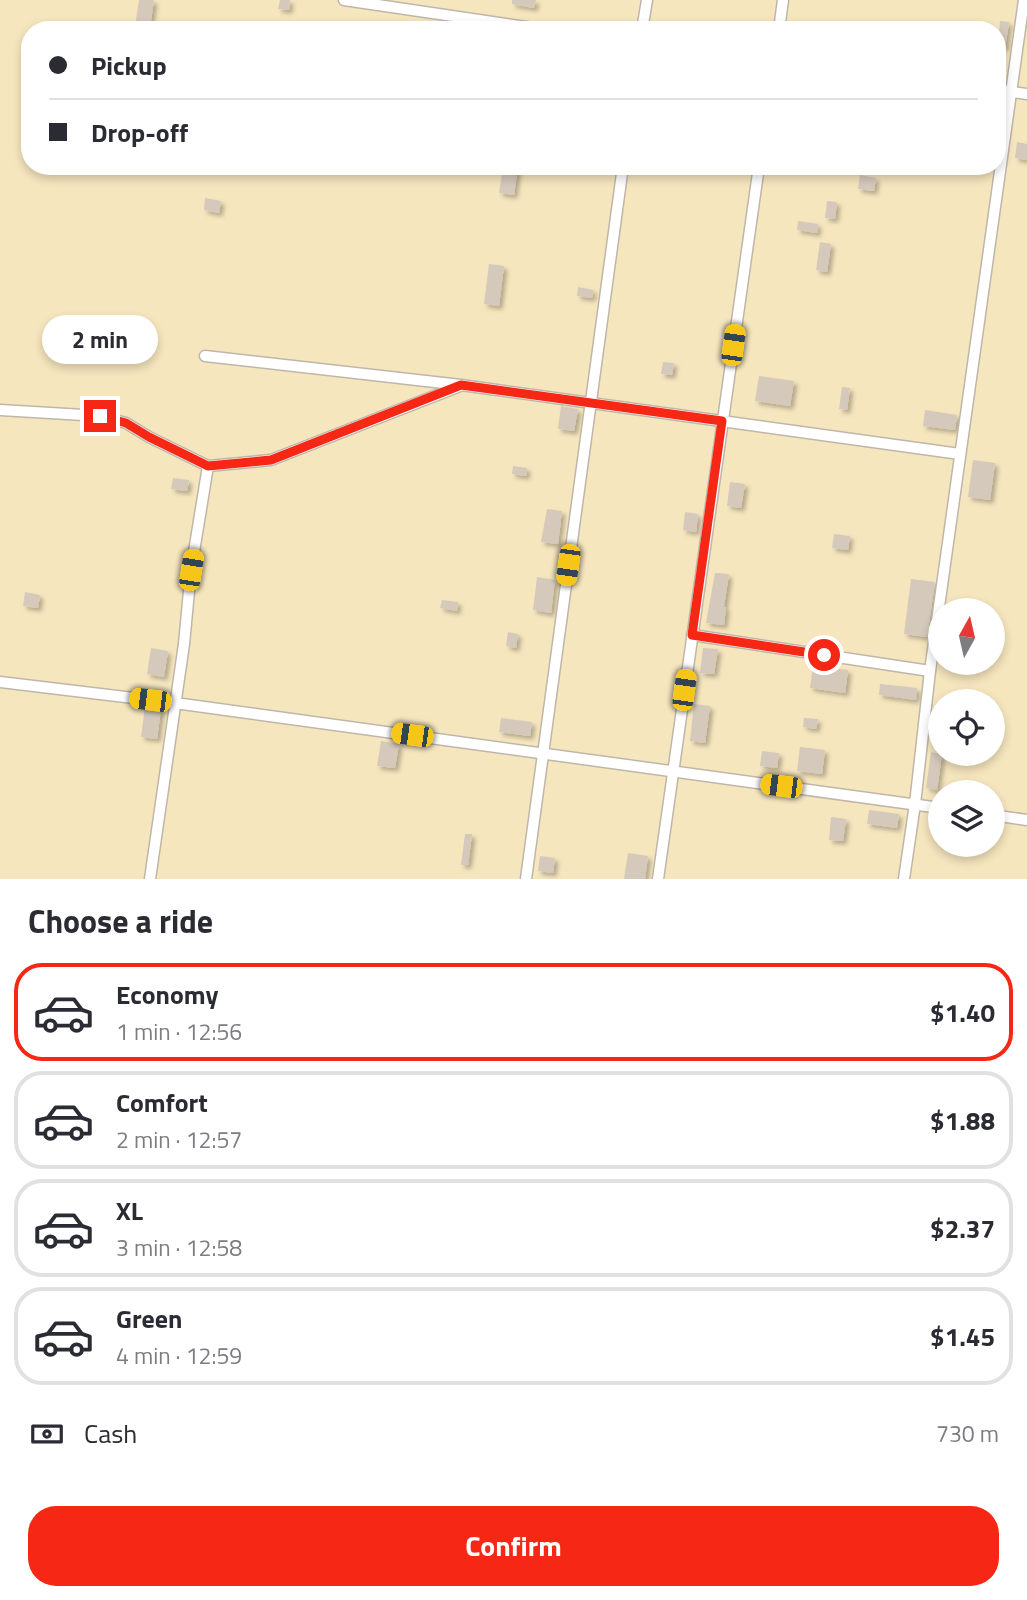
<!DOCTYPE html>
<html lang="en">
<head>
<meta charset="utf-8">
<style>
  body { margin:0; font-family:"Titillium Web",sans-serif; background:#f7f7f7; color:#2b2b33; height:100vh; display:flex; flex-direction:column; font-size:26px; white-space:nowrap }
  * { box-sizing:border-box; margin:0 }
  p { font-size:23px; color:#7c7c81 }
  .icon { flex:none; width:38px; height:38px; fill:none; stroke:currentColor; stroke-width:2; stroke-linecap:round; stroke-linejoin:round }
  .map { position:relative; height:879px; overflow:hidden }
  .drawer { display:flex; flex-direction:column; background:#fff; flex:1 }
  .drawer>* { flex:none }
  .guide { position:absolute; left:21px; top:21px; width:985px; height:154px; border-radius:28px; box-shadow:0 4px 10px #0003; display:grid; align-content:center; height:154px; padding:0 28px; background:#fff }
  .needle { width:46px; rotate:8deg }
  .buttons { position:absolute; left:928px; top:598px; display:grid; gap:14px }
  .buttons a { display:grid; place-items:center; width:77px; height:77px; border-radius:50%; background:#fff; box-shadow:0 4px 10px #0003; font-size:35px }
  .end { position:absolute; width:32px; height:32px; margin:-16px; border:9px solid #f62715; background:#fff; box-shadow:0 0 0 4px #fff }
  .from { border-radius:50% }
  .bubble { position:absolute; height:49px; border-radius:24px; background:#fff; box-shadow:0 4px 10px #0003; font-size:23px; font-weight:700; line-height:49px; text-align:center }
  .car { position:absolute; width:21px; height:42px; margin:-21px -10px; border-radius:9px; box-shadow:0 0 5px 2px #0007; background:linear-gradient(#f5c518 24%,#345 0 40%,#f5c518 0 76%,#345 0 86%,#f5c518 0) }
  .guide b { display:flex; align-items:center; gap:24px; height:66px; font-size:26px }
  .guide b+b { border-top:2px solid #e1e1e2 }
  .guide i { width:18px; height:18px; background:#2b2b33 }
  ul { padding:0; list-style:none }
  li { display:flex; align-items:center; gap:21px; height:98px; margin:0 14px 10px; padding:0 14px; border:4px solid #e1e1e2; border-radius:28px }
  li div { flex:1 }
  li b { display:block; font-size:26px }
  li em { font-style:normal; font-weight:700 }
  li.current { border-color:#f62715 }
  li>.icon { width:63px; height:63px; stroke-width:1.5 }
  h2 { padding:0 28px; font-size:32px; line-height:84px }
  .pay { display:flex; align-items:center; gap:18px; height:77px; padding:0 28px; font-size:26px }
  .pay p { margin-inline-start:auto }
  .action { display:flex; gap:14px; margin-top:auto; padding:14px 28px }
  .action a { flex:1; height:80px; border-radius:28px; background:#f62715; color:#fff; font-size:28px; font-weight:700; line-height:80px; text-align:center }
  .map>svg:first-child { display:block }
</style>
</head>
<body>
<div class="map">
<svg width="1027" height="879" viewBox="0 0 1027 879">
  <defs>
    <filter id="shadow"><feDropShadow dx="3.5" dy="3.5" stdDeviation="2" flood-color="#0004"/></filter>
  </defs>
  <rect width="100%" height="100%" fill="#f1ece3"/>
  <!-- sand -->
  <path fill="#f6e6be" fill-rule="evenodd" d="M0 0H1027V879H0ZM30 30H998V166H30ZM940 611H992V663H940ZM940 702H992V754H940ZM940 793H992V845H940Z"/>
  <!-- building -->
  <g fill="#d5c9bc" filter="url(#shadow)">
    <polygon points="139,0 154,0 150,28 135,26"/>
    <polygon points="280,0 290,0 289,10 278,9"/>
    <polygon points="512,0 536,0 534,8 512,4"/>
    <polygon points="1000,21 1009,22 1005,48 998,47"/>
    <polygon points="1017,142 1027,144 1027,160 1015,158"/>
    <polygon points="503,166 518,166 514,195 499,193"/>
    <polygon points="860,175 876,178 874,191 858,189"/>
    <polygon points="205,198 221,201 219,213 204,210"/>
    <polygon points="827,201 837,202 835,219 825,218"/>
    <polygon points="798,221 818,224 817,233 797,230"/>
    <polygon points="820,242 831,244 827,272 816,270"/>
    <polygon points="489,264 504,266 499,306 484,304"/>
    <polygon points="578,287 593,290 592,298 577,296"/>
    <polygon points="663,362 674,363 672,375 661,374"/>
    <polygon points="759,376 794,381 790,406 755,401"/>
    <polygon points="842,387 850,388 847,410 839,409"/>
    <polygon points="561,406 578,409 574,431 558,429"/>
    <polygon points="925,410 957,415 955,430 923,426"/>
    <polygon points="973,460 995,463 990,500 968,497"/>
    <polygon points="513,466 527,468 526,476 512,474"/>
    <polygon points="173,478 189,480 187,491 171,489"/>
    <polygon points="730,482 745,484 741,508 727,506"/>
    <polygon points="547,509 562,511 558,544 541,542"/>
    <polygon points="685,512 698,514 696,532 683,530"/>
    <polygon points="834,534 850,536 848,550 832,548"/>
    <polygon points="715,573 729,574 724,607 726,607 724,625 706,623"/>
    <polygon points="537,577 555,580 551,613 533,610"/>
    <polygon points="911,579 935,582 927,637 904,634"/>
    <polygon points="25,592 40,595 38,608 23,606"/>
    <polygon points="442,600 458,602 457,611 440,608"/>
    <polygon points="508,632 518,634 516,648 506,646"/>
    <polygon points="151,648 168,651 164,677 147,674"/>
    <polygon points="703,648 718,649 714,674 700,673"/>
    <polygon points="813,666 848,670 845,693 810,688"/>
    <polygon points="880,684 917,688 916,700 879,695"/>
    <polygon points="694,704 710,706 705,743 690,741"/>
    <polygon points="145,707 161,709 157,739 141,737"/>
    <polygon points="501,718 532,722 530,736 499,732"/>
    <polygon points="804,718 818,719 816,729 803,727"/>
    <polygon points="381,741 399,744 395,768 377,766"/>
    <polygon points="800,747 825,750 822,774 797,771"/>
    <polygon points="762,751 779,753 777,768 760,766"/>
    <polygon points="931,752 942,754 937,790 926,788"/>
    <polygon points="869,810 899,814 897,828 867,824"/>
    <polygon points="831,817 846,819 843,841 829,840"/>
    <polygon points="465,834 472,834 468,865 461,865"/>
    <polygon points="628,853 648,856 645,879 624,879"/>
    <polygon points="540,856 555,858 553,873 538,871"/>
  </g>
  <g fill="none" stroke-linecap="round" stroke-linejoin="round">
    <!-- street casing -->
    <g stroke="#bfb6a9" stroke-width="13">
      <g id="street">
        <polyline points="344,0 547,30"/>
        <polyline points="642,30 647,0"/>
        <polyline points="779,30 783,0"/>
        <polyline points="998,90 1027,94"/>
        <polyline points="205,356 461,385 960,454"/>
        <polyline points="0,410 100,416 126,423 149,437 208,466 271,460 460,386"/>
        <polyline points="692,635 930,671"/>
        <polyline points="0,682 175,703 940,808"/>
        <polyline points="992,815 1027,820"/>
        <polyline points="150,879 184,644 191,570 208,466"/>
        <polyline points="526,879 623,166"/>
        <polyline points="658,879 759,166"/>
        <polyline points="904,879 915,804 930,671 1024,0"/>
      </g>
    </g>
    <!-- street -->
    <use href="#street" stroke="#fff" stroke-width="10"/>
  </g>
  <g fill="none" stroke-linecap="round" stroke-linejoin="round">
    <!-- route -->
    <polyline stroke="#f62715" stroke-width="9" points="100,416 126,423 149,437 208,466 271,460 461,385 722,421 692,635 824,655"/>
  </g>
</svg>
<div class="buttons">
<a><svg class="needle" viewBox="-14 -14 28 28"><path d="M0-13l5 13h-10z" fill="#e53935"/><path d="M0 13l5-13h-10z" fill="#7c7c81"/></svg></a>
<a><svg class="icon" aria-label="locate" viewBox="0 0 24 24"><circle cx="12" cy="12" r="6"/><path d="M12 2v4M12 18v4M2 12h4M18 12h4"/></svg></a>
<a><svg class="icon" aria-label="layers" viewBox="0 0 24 24"><path d="M12 4l9 5-9 5-9-5zM3 14l9 5 9-5"/></svg></a>
</div>
<i class="end from" style="left:824px;top:655px"></i>
<i class="end" style="left:100px;top:416px"></i>
<div class="bubble" style="left:42px;top:315px;width:116px">2 min</div>
<i class="car" style="left:733px;top:345px;rotate:8deg"></i>
<i class="car" style="left:568px;top:565px;rotate:188deg"></i>
<i class="car" style="left:191px;top:570px;rotate:9deg"></i>
<i class="car" style="left:684px;top:690px;rotate:8deg"></i>
<i class="car" style="left:150px;top:700px;rotate:277deg"></i>
<i class="car" style="left:412px;top:735px;rotate:278deg"></i>
<i class="car" style="left:781px;top:786px;rotate:277deg"></i>
<div class="guide">
<b><i class="from"></i>Pickup</b>
<b><i></i>Drop-off</b>
</div>
</div>
<section class="drawer">
<h2>Choose a ride</h2>
<ul>
<li class="current"><svg class="icon" aria-label="car" viewBox="0 0 24 24"><path d="M5 17H2v-5l4-1 3-4h7l3 4 3 1v5h-3M9 17h6M6 11h13"/><circle cx="7" cy="17" r="2"/><circle cx="17" cy="17" r="2"/></svg><div><b>Economy</b><p>1 min · 12:56</p></div><em>$1.40</em></li>
<li><svg class="icon" aria-label="car" viewBox="0 0 24 24"><path d="M5 17H2v-5l4-1 3-4h7l3 4 3 1v5h-3M9 17h6M6 11h13"/><circle cx="7" cy="17" r="2"/><circle cx="17" cy="17" r="2"/></svg><div><b>Comfort</b><p>2 min · 12:57</p></div><em>$1.88</em></li>
<li><svg class="icon" aria-label="car" viewBox="0 0 24 24"><path d="M5 17H2v-5l4-1 3-4h7l3 4 3 1v5h-3M9 17h6M6 11h13"/><circle cx="7" cy="17" r="2"/><circle cx="17" cy="17" r="2"/></svg><div><b>XL</b><p>3 min · 12:58</p></div><em>$2.37</em></li>
<li><svg class="icon" aria-label="car" viewBox="0 0 24 24"><path d="M5 17H2v-5l4-1 3-4h7l3 4 3 1v5h-3M9 17h6M6 11h13"/><circle cx="7" cy="17" r="2"/><circle cx="17" cy="17" r="2"/></svg><div><b>Green</b><p>4 min · 12:59</p></div><em>$1.45</em></li>
</ul>
<div class="pay"><svg class="icon" aria-label="cash" viewBox="0 0 24 24"><path d="M3 7h18v10H3z"/><circle cx="12" cy="12" r="2"/></svg>Cash<p>730 m</p></div>
<div class="action"><a>Confirm</a></div>
</section>
</body>
</html>
